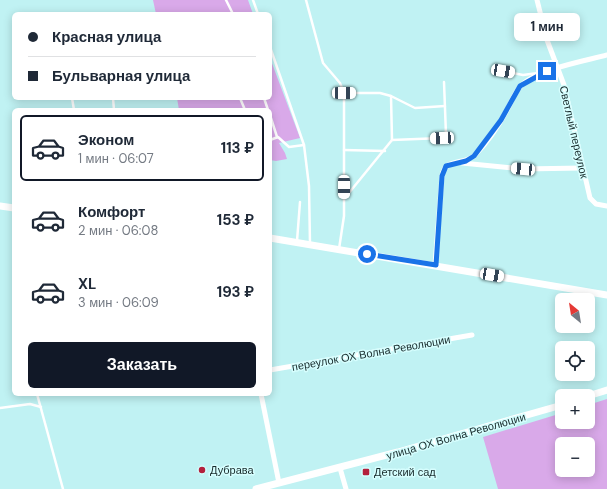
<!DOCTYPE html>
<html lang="ru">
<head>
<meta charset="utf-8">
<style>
  body { margin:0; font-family:"DM Sans",sans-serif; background:#f6f6f7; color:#1f2937; height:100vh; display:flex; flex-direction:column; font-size:15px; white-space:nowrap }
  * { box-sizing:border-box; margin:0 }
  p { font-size:13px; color:#747a83 }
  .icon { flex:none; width:22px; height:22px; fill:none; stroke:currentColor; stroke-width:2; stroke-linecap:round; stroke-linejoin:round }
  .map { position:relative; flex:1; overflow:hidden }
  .panel { position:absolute; left:12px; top:108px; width:260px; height:288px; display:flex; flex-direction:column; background:#fff; border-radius:6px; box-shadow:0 2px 10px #0003 }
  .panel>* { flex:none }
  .hud { position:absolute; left:12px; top:12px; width:260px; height:88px; border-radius:6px; box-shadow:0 2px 10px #0003; display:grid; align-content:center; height:88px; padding:0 16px; background:#fff }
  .needle { width:26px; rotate:330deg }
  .fabs { position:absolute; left:555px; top:293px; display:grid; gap:8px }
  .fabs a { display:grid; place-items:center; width:40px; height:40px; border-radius:6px; background:#fff; box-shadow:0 2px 10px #0003; font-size:20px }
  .end { position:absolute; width:18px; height:18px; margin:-9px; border:5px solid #1a73e8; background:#fff; box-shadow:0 0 0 2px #fff }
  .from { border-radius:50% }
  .bubble { position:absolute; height:28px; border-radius:6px; background:#fff; box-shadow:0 2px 10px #0003; font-size:13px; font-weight:700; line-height:28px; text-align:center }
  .car { position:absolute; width:12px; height:24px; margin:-12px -6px; border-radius:5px; box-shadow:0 0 3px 1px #0007; background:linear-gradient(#fff 24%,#345 0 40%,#fff 0 76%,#345 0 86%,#fff 0) }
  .hud b { display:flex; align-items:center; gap:14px; height:38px; font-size:15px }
  .hud b+b { border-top:1px solid #e0e1e3 }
  .hud i { width:10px; height:10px; background:#1f2937 }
  ul { padding:7px 0 0; list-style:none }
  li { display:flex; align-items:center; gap:12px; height:66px; margin:0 8px 6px; padding:0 8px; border:2px solid transparent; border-radius:6px }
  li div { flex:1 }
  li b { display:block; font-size:15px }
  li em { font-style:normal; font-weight:700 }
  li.active { border-color:#111827 }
  li>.icon { width:36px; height:36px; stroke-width:1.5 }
  .primary-button { display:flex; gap:8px; margin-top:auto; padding:8px 16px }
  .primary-button a { flex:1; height:46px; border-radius:6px; background:#111827; color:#fff; font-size:16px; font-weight:700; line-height:46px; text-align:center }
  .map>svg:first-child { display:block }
</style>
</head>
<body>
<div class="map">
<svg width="607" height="489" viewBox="0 0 607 489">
  <rect width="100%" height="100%" fill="#c0f2f3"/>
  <!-- green -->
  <g fill="#d9a9e9" fill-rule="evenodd">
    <polygon points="153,0 248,0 253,14 156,14"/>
    <polygon points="270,58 300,138 279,143 285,153 287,159 276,161 270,160 270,110 179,110 177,98 270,98"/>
    <path d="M607 399V489H498L483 437 562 413V422H588V405ZM562 444H588V470H562Z"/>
  </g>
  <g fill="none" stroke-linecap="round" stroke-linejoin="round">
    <!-- lane -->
    <g stroke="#fff" stroke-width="2.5">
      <polyline points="226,0 233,14"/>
      <polyline points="253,0 258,14"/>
      <polyline points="306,0 323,63 340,83 344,93 344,216 339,249"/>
      <polyline points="270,47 304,145 309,186 310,244"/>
      <polyline points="503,71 523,75 538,73"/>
      <polyline points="391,96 415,108 445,106"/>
      <polyline points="72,98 74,110"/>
      <polyline points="113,98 114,110"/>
      <polyline points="240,98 245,110"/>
      <polyline points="264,98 268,110"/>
      <polyline points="270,115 277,137"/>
      <polyline points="270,140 278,137 289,147 304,145"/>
      <polyline points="392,140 442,138 446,135 444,82"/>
      <polyline points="344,150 385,151"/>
      <polyline points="344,199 392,140 391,96 380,93 344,93"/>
      <polyline points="297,241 300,202"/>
      <polyline points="37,394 63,489"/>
      <polyline points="0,408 30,404 41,407"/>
    </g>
    <!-- street -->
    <g stroke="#fff" stroke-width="5">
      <polyline points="537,0 547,40 564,85 590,198 596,204 607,206"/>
      <polyline points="462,163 523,169 582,168"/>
      <path d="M435 265 442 176C444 158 464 165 475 155 488 142 499 125 507 110 511 103 514 94 519 88 532 70 585 61 607 55"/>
      <polyline points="270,370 472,335"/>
      <polyline points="261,394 279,483"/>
      <polyline points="340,468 346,489"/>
    </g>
    <!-- secondary -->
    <g stroke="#fff" stroke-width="7">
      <polyline points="0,206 14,208"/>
      <polyline points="270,238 607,295"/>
      <polyline points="588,396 607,390"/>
      <polyline points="256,489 398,452 562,405"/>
    </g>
  </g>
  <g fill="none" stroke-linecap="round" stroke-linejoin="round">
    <!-- route -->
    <polyline stroke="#1a73e8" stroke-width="5" points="367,254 436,265 442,176 446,166 466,161 474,156 501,120 520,86 547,71"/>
  </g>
  <!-- markers -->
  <g fill="#b3203c" stroke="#d6fefe" stroke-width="1.5">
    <circle cx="202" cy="470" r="4"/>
    <rect x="362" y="468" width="8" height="8" rx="2"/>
  </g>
  <g text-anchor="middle" stroke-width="3" stroke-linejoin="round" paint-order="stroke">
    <!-- street labels -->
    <g font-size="11" fill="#182b2c" stroke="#d6fefe">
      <text transform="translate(574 132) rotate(77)" y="4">Светлый переулок</text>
      <text transform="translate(371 353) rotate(-10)" y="4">переулок ОХ Волна Революции</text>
      <text transform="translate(456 436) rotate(-16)" y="4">улица ОХ Волна Революции</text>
    </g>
    <!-- poi labels -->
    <g font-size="11" fill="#182b2c" stroke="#d6fefe" text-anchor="start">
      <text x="210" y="474">Дубрава</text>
      <text x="374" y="476">Детский сад</text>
    </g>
  </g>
</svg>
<div class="fabs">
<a><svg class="needle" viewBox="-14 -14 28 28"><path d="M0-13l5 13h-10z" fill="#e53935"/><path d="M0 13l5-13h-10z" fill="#747a83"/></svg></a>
<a><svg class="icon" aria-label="locate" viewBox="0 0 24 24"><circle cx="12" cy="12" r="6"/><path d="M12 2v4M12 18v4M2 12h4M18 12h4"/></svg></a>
<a>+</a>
<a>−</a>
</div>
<i class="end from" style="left:367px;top:254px"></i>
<i class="end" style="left:547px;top:71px"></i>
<div class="bubble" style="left:514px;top:13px;width:66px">1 мин</div>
<i class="car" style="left:503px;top:71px;rotate:100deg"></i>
<i class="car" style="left:344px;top:93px;rotate:90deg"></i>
<i class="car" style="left:442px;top:138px;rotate:267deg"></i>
<i class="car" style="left:523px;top:169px;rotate:275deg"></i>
<i class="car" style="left:344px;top:187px;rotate:180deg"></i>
<i class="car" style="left:492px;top:275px;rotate:100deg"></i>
<div class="hud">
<b><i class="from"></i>Красная улица</b>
<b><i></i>Бульварная улица</b>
</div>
<section class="panel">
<ul>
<li class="active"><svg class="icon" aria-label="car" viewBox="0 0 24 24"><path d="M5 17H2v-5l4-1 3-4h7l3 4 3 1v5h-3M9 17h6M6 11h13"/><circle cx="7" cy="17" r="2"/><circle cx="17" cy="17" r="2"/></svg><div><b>Эконом</b><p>1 мин · 06:07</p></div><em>113 ₽</em></li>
<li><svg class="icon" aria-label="car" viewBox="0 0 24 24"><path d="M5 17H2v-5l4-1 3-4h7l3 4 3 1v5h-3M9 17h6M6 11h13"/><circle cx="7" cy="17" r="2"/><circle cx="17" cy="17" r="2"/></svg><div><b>Комфорт</b><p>2 мин · 06:08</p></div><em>153 ₽</em></li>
<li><svg class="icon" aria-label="car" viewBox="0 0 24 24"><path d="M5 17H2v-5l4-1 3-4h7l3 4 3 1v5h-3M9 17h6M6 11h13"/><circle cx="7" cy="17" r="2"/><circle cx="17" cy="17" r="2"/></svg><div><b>XL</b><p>3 мин · 06:09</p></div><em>193 ₽</em></li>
</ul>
<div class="primary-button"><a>Заказать</a></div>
</section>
</div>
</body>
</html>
